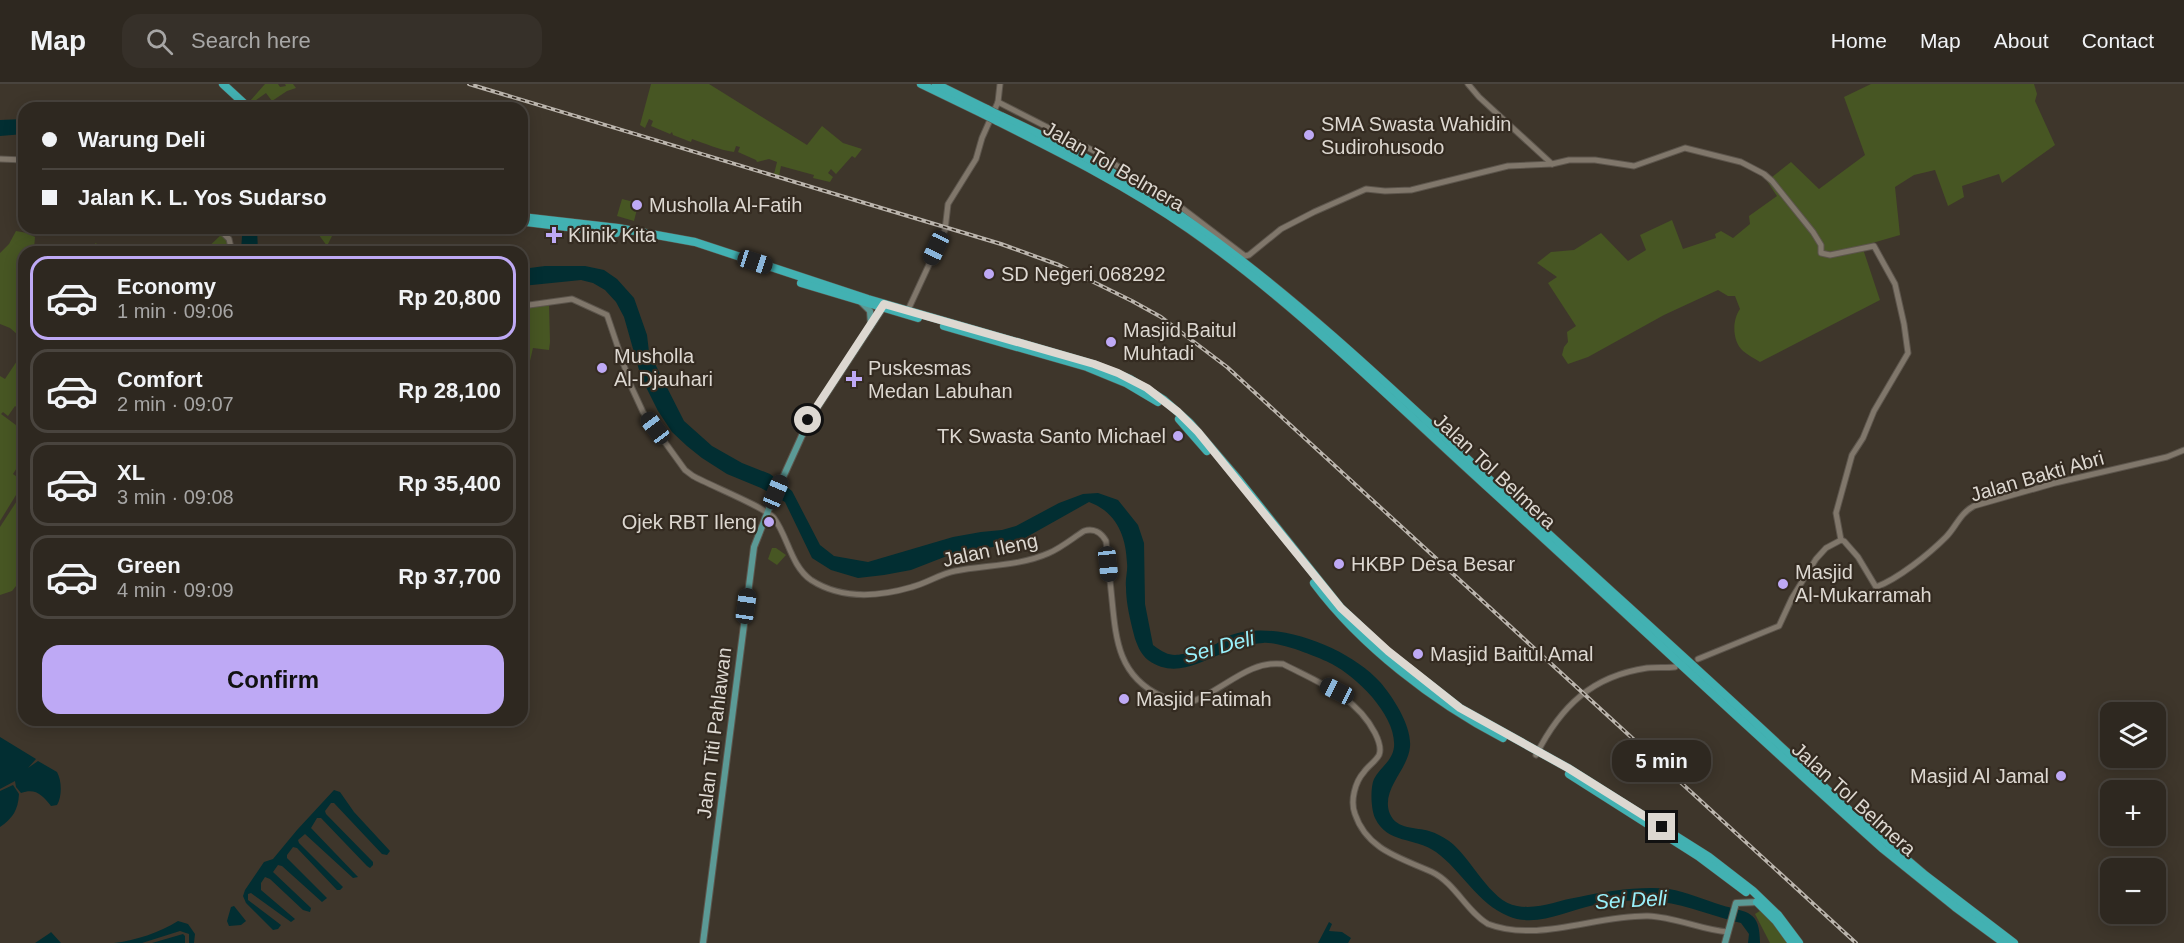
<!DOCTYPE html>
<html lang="en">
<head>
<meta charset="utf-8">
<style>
  body { margin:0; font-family:Arial,sans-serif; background:#363029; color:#f1f3f6; height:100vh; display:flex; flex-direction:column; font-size:22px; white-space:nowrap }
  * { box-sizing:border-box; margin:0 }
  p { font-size:20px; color:#a7a6a5 }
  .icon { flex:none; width:33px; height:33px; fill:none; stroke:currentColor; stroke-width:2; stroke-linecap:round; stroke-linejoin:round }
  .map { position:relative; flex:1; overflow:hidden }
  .panel { position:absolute; left:18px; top:162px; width:510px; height:480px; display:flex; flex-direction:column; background:#2e2820; border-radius:18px; box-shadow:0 3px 15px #0003,0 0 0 2px #49443e }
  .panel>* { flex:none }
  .guide { position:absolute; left:18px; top:18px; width:510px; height:132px; border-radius:18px; box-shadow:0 3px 15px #0003,0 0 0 2px #49443e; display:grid; align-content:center; height:132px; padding:0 24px; background:#2e2820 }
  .controls { position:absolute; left:2100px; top:618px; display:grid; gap:12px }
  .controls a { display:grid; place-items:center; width:66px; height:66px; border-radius:12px; background:#2e2820; box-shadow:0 3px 15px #0003,0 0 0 2px #49443e; font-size:30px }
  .end { position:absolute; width:27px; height:27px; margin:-14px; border:8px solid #ddd8d1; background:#111; box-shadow:0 0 0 3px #111 }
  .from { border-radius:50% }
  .bubble { position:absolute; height:42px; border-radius:18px; background:#2e2820; box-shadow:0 3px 15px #0003,0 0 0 2px #49443e; font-size:20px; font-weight:800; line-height:42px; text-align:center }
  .car { position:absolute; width:18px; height:36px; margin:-18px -9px; border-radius:8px; box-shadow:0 0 4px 2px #0007; background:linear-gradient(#222 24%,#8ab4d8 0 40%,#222 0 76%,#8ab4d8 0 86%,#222 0) }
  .guide b { display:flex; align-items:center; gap:21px; height:57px; font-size:22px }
  .guide b+b { border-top:2px solid #49443e }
  .guide i { width:15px; height:15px; background:#f1f3f6 }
  ul { padding:10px 0 0; list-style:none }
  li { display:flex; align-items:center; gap:18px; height:84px; margin:0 12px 9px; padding:0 12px; border:3px solid #49443e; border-radius:18px }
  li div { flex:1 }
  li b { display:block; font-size:22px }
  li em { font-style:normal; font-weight:800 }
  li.selected { border-color:#bea9f5 }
  li>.icon { width:54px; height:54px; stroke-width:1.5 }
  .cta { display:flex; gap:12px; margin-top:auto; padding:12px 24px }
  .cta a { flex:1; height:69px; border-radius:18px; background:#bea9f5; color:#111; font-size:24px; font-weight:800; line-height:69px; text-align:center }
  header { display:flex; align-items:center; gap:36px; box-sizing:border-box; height:84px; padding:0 30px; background:#2e2820; border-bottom:2px solid #49443e }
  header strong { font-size:28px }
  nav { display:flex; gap:33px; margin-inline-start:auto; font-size:21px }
  .search { width:420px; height:54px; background:#363029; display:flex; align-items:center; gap:15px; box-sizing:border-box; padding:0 21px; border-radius:18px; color:#a7a6a5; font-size:22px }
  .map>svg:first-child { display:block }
</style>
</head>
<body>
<header>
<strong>Map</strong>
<div class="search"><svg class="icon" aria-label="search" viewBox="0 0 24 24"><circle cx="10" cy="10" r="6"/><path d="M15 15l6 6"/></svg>Search here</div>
<nav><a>Home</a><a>Map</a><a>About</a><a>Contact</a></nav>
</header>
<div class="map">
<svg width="2184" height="859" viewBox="0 0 2184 859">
  <rect width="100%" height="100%" fill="#3e362b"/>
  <!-- green -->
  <g fill="#475623">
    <polygon points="265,0 278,0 280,3 286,2 285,0 293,0 296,4 287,7 272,17 266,9 252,19 250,17"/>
    <path d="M651 0H709L807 61 822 42 843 59 862 65 855 74 852 72 836 90 831 85 828 89 833 93 830 98 813 94 814 91 781 82 779 92 774 90 777 78 769 75 757 78 756 76 738 68 740 63 736 62 734 68C719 66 704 59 692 55L691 58 673 51 672 48 670 50 651 42 653 37 649 35 645 44 640 41Z"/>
    <path d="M1871 0H2034L2037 10 2035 17 2055 61 2002 99 1999 90 1962 102 1964 113 1948 122 1935 86 1914 91 1895 103 1900 151 1862 162 1880 216 1760 278C1755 275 1748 271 1743 267 1732 257 1732 236 1740 225L1735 212H1728L1718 206 1664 231 1588 273 1568 280 1562 271 1564 263 1568 258 1567 248 1576 242 1548 199 1557 193 1537 179 1551 168 1574 166 1601 149 1628 177 1646 166 1640 151 1672 136 1683 165 1716 154 1715 150 1721 147 1733 154 1750 140 1749 132 1777 112 1767 97 1791 78 1819 105 1865 71 1844 13Z"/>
    <polygon points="622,115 634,118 633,124 637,125 634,137 617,132"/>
    <polygon points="319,144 326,144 332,152 327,162 316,147"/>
    <polygon points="16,147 27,149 35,153 34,165 47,168 53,161 71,167 83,163 87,166 96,159 102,168 24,168 24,256 10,244 0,240 0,169 9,160"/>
    <polygon points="222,150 228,158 230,168 203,168"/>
    <polygon points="549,220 550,258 549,266 533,264 530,277 522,276 530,223"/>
    <polygon points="19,274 24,279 24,286 20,292 24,294 24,328 15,322 8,332 3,328 1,330 24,347 24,382 20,379 13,390 24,398 0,437 0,292 5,295"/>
    <polygon points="24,406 24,492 12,507 0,511 0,443"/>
    <polygon points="772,464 776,464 786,471 777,481 768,475"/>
    <polygon points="1763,825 1792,859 1770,859 1755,830"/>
  </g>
  <!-- water -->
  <g fill="#022e32">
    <polygon points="24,35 24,50 0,52 0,36"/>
    <polygon points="240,144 257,144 258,168 241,168 242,152"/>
    <path d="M545 182H585L604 186 617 195 634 214 647 251 649 268 684 337 712 362 742 379 770 390 792 407 820 461 834 472 868 478 953 453 981 448 1002 446 1016 442 1059 419 1083 410 1098 409 1118 416 1138 441 1144 459 1145 520 1153 561C1169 573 1174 573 1194 567 1201 565 1209 563 1216 560 1221 557 1226 553 1231 551 1277 535 1349 564 1380 598 1393 613 1412 642 1410 663 1408 686 1380 706 1390 730 1397 746 1416 743 1429 747 1436 749 1443 753 1449 757 1471 773 1490 818 1517 822 1539 826 1558 816 1579 813 1606 807 1642 802 1669 805 1686 808 1705 816 1721 821 1748 829 1760 826 1760 859H1748L1749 850 1741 839C1714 833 1689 821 1661 818 1638 815 1616 817 1594 821 1566 827 1536 844 1508 832 1477 819 1462 787 1436 768 1415 753 1387 760 1375 734 1371 725 1370 704 1374 695 1380 683 1392 678 1394 663 1397 632 1357 593 1332 580 1318 573 1278 557 1263 559 1249 560 1234 564 1221 570 1196 580 1173 594 1148 576 1141 571 1136 559 1134 551 1130 535 1126 519 1126 503 1125 495 1128 487 1127 479 1126 451 1116 428 1089 418L1016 459 952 470 911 486 884 491 858 494 831 486 812 474 785 418 761 404 727 390 702 374 687 362 672 348 658 327 641 293 624 233 616 218 605 206 593 199 581 196 522 202V185Z"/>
    <path d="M0 653 36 675 28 684 38 677 57 688C62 697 62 713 57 721L51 722C42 711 36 704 21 709L16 703 15 697 0 705Z"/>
    <path d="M13 701 19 710C18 726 13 734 0 743V707Z"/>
    <polygon points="334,706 340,708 354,728 390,767 387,771 382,770 334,719 331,719 325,727 326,730 373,778 373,781 370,784 367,782 321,734 317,734 311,744 358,793 353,794 305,750 298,756 299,759 343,803 340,806 337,806 297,764 293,763 287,771 287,774 327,814 322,818 282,782 278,781 273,788 311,824 310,828 303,826 270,795 265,793 261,799 261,806 295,835 291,838 251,809 248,810 248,816 281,841 278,845 273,846 246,819 243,812 245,806 264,778 273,775 297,746"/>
    <polygon points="234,822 246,837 241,841 229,842 227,837 231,823"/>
    <path d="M178 837 188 840 195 850 194 859H189V850L180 847 142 859H114C134 857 161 848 178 837Z"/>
    <polygon points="1329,838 1332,840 1329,847 1342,848 1351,854 1348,859 1318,859"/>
    <polygon points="51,848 61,859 35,859 50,849"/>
    <polygon points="183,850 185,852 185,859 152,859"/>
  </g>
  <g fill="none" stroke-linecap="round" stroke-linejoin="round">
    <!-- minor casing -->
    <g stroke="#5c554c" stroke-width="7">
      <g id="minor">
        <polyline points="1468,0 1479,13 1552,80"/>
        <polyline points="998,18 1096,68 1182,124 1245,172 1249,171 1281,145 1314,128 1366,105 1385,107 1411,106 1508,82 1552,80 1569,76 1595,76 1634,82 1685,64 1741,78 1764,90 1772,97 1813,148 1821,161 1821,169 1830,171 1874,162 1895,200 1904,240 1908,269 1874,327 1863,354 1852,371 1836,429 1841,456"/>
        <polyline points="0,75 24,76"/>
        <polyline points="218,144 229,155 232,168"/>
        <path d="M522 222 572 215 607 231 631 302 643 328 685 386 693 392C709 401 765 423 774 434 788 453 791 482 811 496 842 516 878 513 912 503 927 499 940 490 955 487 986 481 1020 482 1049 469 1061 464 1073 454 1084 447 1093 444 1101 448 1106 457 1108 477 1110 496 1112 516 1116 557 1119 592 1161 612 1173 618 1184 622 1196 616 1225 604 1250 576 1283 580 1318 598 1356 612 1375 649 1378 655 1382 664 1379 671 1376 677 1368 682 1364 688 1355 698 1350 717 1355 730 1367 766 1401 774 1432 788 1455 799 1467 828 1488 840 1538 859 1596 831 1648 832 1676 833 1701 846 1728 848"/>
        <polyline points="908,226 945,146 948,120 976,75 982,54 998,18 1000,0"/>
        <path d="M1841 456 1844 457 1858 473 1876 503C1898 495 1929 470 1946 453 1956 443 1960 429 1974 422L2055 399 2167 373 2184 366"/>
        <polyline points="1698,575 1779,542 1792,514 1816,475 1826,464 1841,456"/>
        <path d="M1536 671C1561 622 1592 592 1647 584 1656 583 1666 584 1675 583"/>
      </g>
    </g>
    <!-- major casing -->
    <g stroke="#5c554c" stroke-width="8">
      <g id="major">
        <polyline points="862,219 870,227 871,241"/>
        <polyline points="703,859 754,463 770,422 809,336 882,225"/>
        <polyline points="1725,859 1736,819 1759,818"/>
      </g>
    </g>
    <!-- highway casing -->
    <g stroke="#5c554c" stroke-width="9">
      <g id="highway">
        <polyline points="223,0 249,24"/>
        <polyline points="921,0 983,30"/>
        <polyline points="936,0 987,25"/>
        <path d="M1001 32C1068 63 1134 97 1194 141 1310 224 1412 324 1516 420 1628 523 1741 624 1851 728L1925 791 2014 859"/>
        <path d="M997 37C1063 70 1129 103 1189 145 1295 219 1386 311 1482 398 1616 520 1748 644 1883 765L1955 823 2004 859"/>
        <polyline points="522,133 618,144 695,158 868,215 1093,280 1130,295 1164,316 1190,339 1238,395 1341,524 1387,567 1460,624 1568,684 1709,773 1753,807 1778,831 1799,859"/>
        <polyline points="526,138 616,149"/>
        <polyline points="801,199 918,234"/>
        <polyline points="944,242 1087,283 1126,299 1158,318"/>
        <polyline points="1179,335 1207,367"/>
        <path d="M1314 499C1361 562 1434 618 1503 654"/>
        <polyline points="1569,690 1698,772 1746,808"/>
        <polyline points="1757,818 1776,837 1792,859"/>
      </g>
    </g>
    <!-- minor -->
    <use href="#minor" stroke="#80776b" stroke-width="5"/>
    <!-- major -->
    <use href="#major" stroke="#5b9a96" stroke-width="6"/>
    <!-- highway -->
    <use href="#highway" stroke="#42b1b2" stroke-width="8"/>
    <!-- rail casing -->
    <g stroke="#bbb5ad" stroke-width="4">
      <polyline id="rail" points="469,0 1001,160 1059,181 1132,217 1161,233 1227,283 1856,859"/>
    </g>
    <!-- rail -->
    <use href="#rail" stroke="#342b21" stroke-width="1.5" stroke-dasharray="4.5" stroke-linecap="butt"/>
    <!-- highway-bridge casing -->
    <g stroke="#5c554c" stroke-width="9" stroke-linecap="butt">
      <g id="highway-bridge">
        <polyline points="987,25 1001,32"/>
        <polyline points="983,30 997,37"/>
      </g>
    </g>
    <!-- highway-bridge -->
    <use href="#highway-bridge" stroke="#42b1b2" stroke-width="8"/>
  </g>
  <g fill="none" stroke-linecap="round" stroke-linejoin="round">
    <!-- route -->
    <polyline stroke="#ddd8d1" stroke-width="8" points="808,336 884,220 1094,280 1118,289 1147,304 1178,328 1198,348 1341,524 1388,567 1460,624 1568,684 1662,743"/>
  </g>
  <!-- markers -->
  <g fill="#bea9f5" stroke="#342b21" stroke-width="2">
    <circle cx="1309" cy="51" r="6"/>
    <circle cx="637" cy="121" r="6"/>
    <path d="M551 142h6v6h6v6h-6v6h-6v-6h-6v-6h6z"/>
    <circle cx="989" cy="190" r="6"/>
    <circle cx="1111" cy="258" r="6"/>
    <circle cx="602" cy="284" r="6"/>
    <path d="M851 286h6v6h6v6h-6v6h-6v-6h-6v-6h6z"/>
    <circle cx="1178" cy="352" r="6"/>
    <circle cx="769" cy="438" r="6"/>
    <circle cx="1339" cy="480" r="6"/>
    <circle cx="1783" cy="500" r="6"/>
    <circle cx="1418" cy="570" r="6"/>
    <circle cx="1124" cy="615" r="6"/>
    <circle cx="2061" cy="692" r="6"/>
  </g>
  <g text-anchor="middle" stroke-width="4.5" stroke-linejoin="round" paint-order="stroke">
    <!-- poi labels -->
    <g font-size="20" fill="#ddd8d1" stroke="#342b21" text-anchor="start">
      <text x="1321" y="47">SMA Swasta Wahidin<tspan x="1321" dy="23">Sudirohusodo</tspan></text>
      <text x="649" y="128">Musholla Al-Fatih</text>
      <text x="568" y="158">Klinik Kita</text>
      <text x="1001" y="197">SD Negeri 068292</text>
      <text x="1123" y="253">Masjid Baitul<tspan x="1123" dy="23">Muhtadi</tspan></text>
      <text x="614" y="279">Musholla<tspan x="614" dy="23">Al-Djauhari</tspan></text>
      <text x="868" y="291">Puskesmas<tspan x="868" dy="23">Medan Labuhan</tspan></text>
      <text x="1166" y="359" text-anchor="end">TK Swasta Santo Michael</text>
      <text x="757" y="445" text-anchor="end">Ojek RBT Ileng</text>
      <text x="1351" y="487">HKBP Desa Besar</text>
      <text x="1795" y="495">Masjid<tspan x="1795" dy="23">Al-Mukarramah</tspan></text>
      <text x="1430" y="577">Masjid Baitul Amal</text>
      <text x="1136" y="622">Masjid Fatimah</text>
      <text x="2049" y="699" text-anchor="end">Masjid Al Jamal</text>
    </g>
    <!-- street labels -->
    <g font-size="20" fill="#ddd8d1" stroke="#342b21">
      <text transform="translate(1114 82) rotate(30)" y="7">Jalan Tol Belmera</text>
      <text transform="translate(1495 387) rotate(43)" y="7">Jalan Tol Belmera</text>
      <text transform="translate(2037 392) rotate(-16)" y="7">Jalan Bakti Abri</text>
      <text transform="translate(990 466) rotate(-12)" y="7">Jalan Ileng</text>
      <text transform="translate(714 649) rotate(-83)" y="7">Jalan Titi Pahlawan</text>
      <text transform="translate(1854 715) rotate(42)" y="7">Jalan Tol Belmera</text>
    </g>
    <!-- water labels -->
    <g font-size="21" font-style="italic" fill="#99f1fc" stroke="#342b21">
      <text transform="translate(1219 563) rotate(-15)" y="7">Sei Deli</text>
      <text transform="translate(1631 816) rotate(-3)" y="7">Sei Deli</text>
    </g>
  </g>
</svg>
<div class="controls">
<a><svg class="icon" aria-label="layers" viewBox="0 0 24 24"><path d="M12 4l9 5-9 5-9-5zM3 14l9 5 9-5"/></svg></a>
<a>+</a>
<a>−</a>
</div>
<i class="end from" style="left:808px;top:336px"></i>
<i class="end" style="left:1662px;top:743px"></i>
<div class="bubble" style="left:1612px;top:656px;width:99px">5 min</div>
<i class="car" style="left:936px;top:164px;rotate:205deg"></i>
<i class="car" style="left:755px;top:178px;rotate:108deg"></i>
<i class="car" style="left:655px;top:344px;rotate:323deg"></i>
<i class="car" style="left:776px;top:408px;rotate:23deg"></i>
<i class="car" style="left:1108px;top:480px;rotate:174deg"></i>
<i class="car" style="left:746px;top:522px;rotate:8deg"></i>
<i class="car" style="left:1337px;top:607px;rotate:297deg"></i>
<div class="guide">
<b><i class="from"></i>Warung Deli</b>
<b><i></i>Jalan K. L. Yos Sudarso</b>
</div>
<section class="panel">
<ul>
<li class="selected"><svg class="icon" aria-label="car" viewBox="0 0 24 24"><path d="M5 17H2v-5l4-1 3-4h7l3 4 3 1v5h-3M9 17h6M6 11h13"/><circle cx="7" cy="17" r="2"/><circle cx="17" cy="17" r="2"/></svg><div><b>Economy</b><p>1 min · 09:06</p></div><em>Rp 20,800</em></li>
<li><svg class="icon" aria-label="car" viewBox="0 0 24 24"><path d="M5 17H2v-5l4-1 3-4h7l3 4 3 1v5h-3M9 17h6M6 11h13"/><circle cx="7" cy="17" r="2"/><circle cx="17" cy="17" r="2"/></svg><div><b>Comfort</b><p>2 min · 09:07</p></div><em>Rp 28,100</em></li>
<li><svg class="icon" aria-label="car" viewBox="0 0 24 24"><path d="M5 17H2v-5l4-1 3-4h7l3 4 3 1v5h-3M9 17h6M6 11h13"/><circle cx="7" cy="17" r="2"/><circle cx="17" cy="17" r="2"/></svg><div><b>XL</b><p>3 min · 09:08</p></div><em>Rp 35,400</em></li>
<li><svg class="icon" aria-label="car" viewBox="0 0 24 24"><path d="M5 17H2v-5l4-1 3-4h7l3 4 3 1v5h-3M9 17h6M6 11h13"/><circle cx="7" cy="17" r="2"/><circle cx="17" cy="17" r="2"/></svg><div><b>Green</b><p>4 min · 09:09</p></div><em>Rp 37,700</em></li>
</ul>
<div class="cta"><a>Confirm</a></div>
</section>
</div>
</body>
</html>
